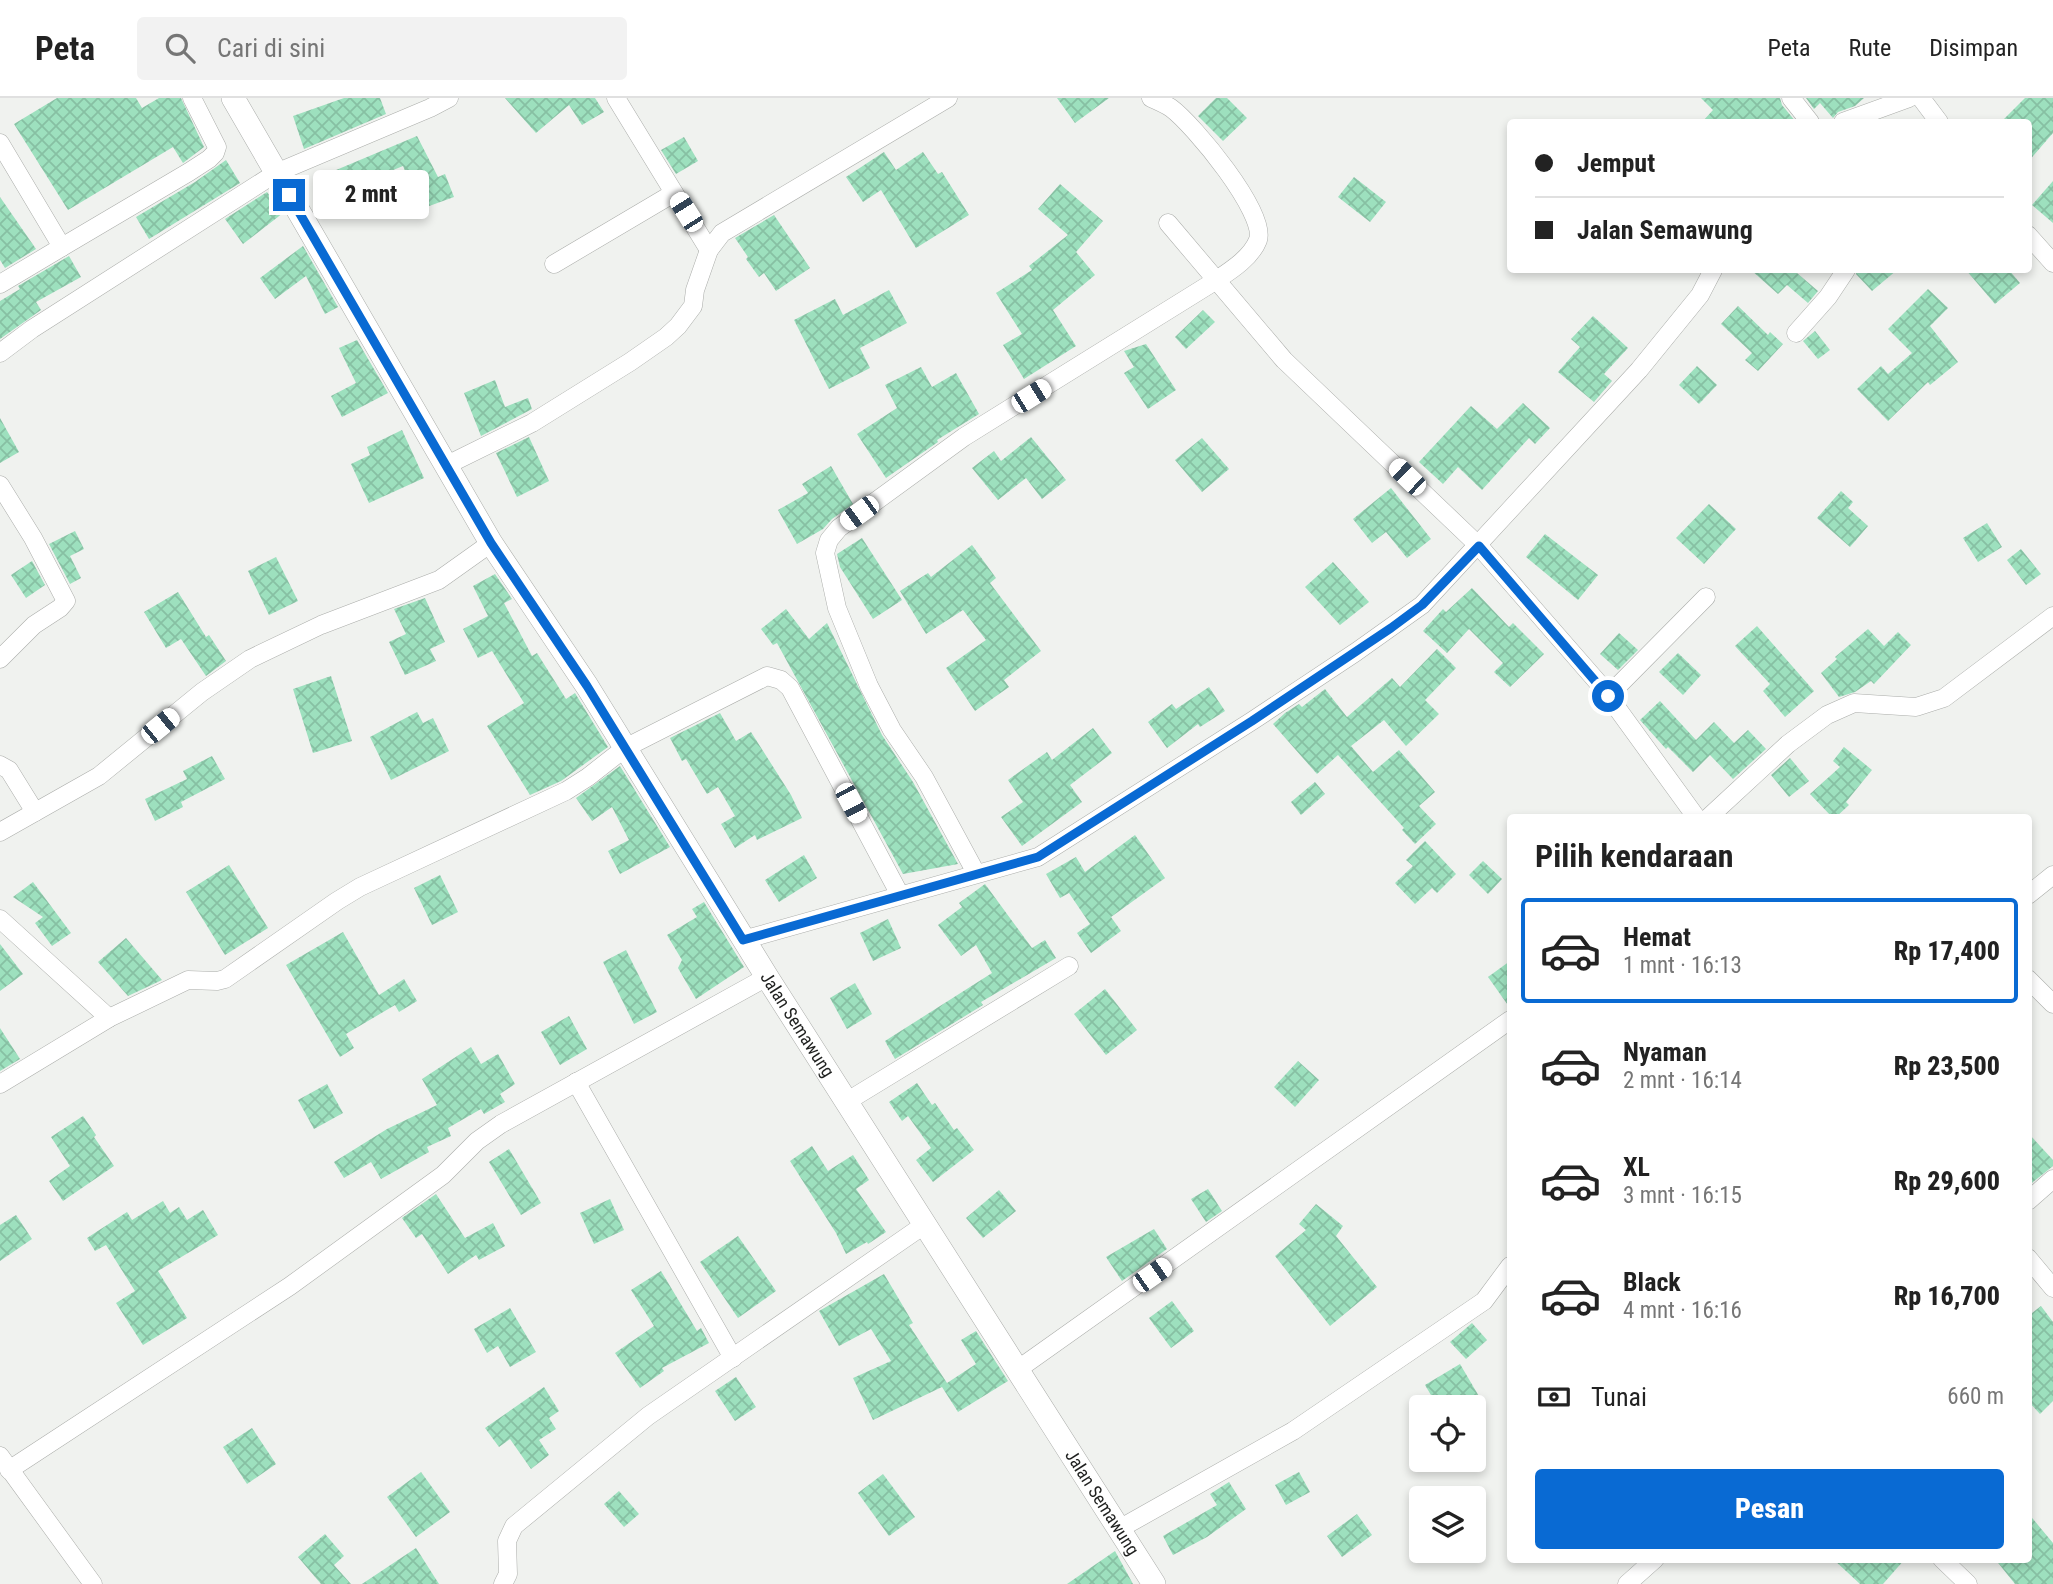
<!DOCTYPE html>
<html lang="id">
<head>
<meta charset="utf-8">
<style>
  body { margin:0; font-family:"Roboto Condensed",sans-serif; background:#f2f2f2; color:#222; height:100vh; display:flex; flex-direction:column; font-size:26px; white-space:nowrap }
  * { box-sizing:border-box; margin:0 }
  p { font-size:23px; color:#767676 }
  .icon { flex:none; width:38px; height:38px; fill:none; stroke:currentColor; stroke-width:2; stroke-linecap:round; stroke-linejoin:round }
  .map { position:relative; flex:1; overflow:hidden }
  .drawer { position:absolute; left:1507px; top:716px; width:525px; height:749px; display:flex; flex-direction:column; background:#fff; border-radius:7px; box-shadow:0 4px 10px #0003 }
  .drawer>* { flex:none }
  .hud { position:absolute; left:1507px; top:21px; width:525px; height:154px; border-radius:7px; box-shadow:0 4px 10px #0003; display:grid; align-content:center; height:154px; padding:0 28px; background:#fff }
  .tools { position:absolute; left:1409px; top:1297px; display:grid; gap:14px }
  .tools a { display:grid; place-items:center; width:77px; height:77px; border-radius:7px; background:#fff; box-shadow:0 4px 10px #0003; font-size:35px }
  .end { position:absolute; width:32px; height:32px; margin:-16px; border:9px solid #096ad3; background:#fff; box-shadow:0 0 0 4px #fff }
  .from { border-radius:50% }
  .bubble { position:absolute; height:49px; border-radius:7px; background:#fff; box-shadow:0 4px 10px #0003; font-size:23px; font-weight:800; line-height:49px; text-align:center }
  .car { position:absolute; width:21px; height:42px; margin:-21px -10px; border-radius:9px; box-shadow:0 0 5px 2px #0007; background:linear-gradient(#fff 24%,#345 0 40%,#fff 0 76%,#345 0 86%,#fff 0) }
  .hud b { display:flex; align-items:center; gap:24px; height:66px; font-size:26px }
  .hud b+b { border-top:2px solid #e0e0e0 }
  .hud i { width:18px; height:18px; background:#222 }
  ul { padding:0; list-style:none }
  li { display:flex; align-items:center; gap:21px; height:105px; margin:0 14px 10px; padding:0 14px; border:4px solid transparent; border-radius:7px }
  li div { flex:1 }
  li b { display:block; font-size:26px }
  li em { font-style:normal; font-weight:800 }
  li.selected { border-color:#096ad3 }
  li>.icon { width:63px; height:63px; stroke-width:1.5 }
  h2 { padding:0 28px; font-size:32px; line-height:84px }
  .pay { display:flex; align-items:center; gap:18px; height:77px; padding:0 28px; font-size:26px }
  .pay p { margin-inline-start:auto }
  .primary-button { display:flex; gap:14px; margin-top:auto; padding:14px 28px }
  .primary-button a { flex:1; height:80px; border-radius:7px; background:#096ad3; color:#fff; font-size:28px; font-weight:800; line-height:80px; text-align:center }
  header { display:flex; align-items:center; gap:42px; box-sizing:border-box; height:98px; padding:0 35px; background:#fff; border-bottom:2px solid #e0e0e0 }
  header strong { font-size:33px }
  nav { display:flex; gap:38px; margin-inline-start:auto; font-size:24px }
  .search { width:490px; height:63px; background:#f2f2f2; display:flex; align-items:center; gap:18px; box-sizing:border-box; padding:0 24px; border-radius:7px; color:#767676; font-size:26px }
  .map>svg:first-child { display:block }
</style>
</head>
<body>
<header>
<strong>Peta</strong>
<div class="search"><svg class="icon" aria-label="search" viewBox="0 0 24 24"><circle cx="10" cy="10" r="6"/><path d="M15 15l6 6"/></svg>Cari di sini</div>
<nav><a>Peta</a><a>Rute</a><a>Disimpan</a></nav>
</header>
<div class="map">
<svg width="2053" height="1486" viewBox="0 0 2053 1486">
  <defs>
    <pattern id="building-cross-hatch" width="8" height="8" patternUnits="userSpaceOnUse" patternTransform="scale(1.75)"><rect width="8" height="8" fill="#9de0be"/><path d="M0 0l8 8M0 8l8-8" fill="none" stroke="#87c0a3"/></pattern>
  </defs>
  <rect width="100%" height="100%" fill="#f0f2ef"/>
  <!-- building -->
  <g fill="url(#building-cross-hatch)">
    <polygon points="57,0 136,0 142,10 159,0 181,0 204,49 183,65 173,49 68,112 14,26"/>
    <polygon points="344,0 380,0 386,16 304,51 293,18"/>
    <polygon points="505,0 595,0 604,14 582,27 569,7 536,35"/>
    <polygon points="1057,0 1109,0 1075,25"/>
    <polygon points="1216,0 1227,0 1247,20 1223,43 1198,18"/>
    <polygon points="1701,0 1780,0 1782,7 1796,24 1702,24 1713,12"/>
    <polygon points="1806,0 1864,0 1855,8 1838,14 1833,20 1820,5 1814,11"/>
    <polygon points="2025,0 2053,0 2053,35 2028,64 2028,24 2001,24"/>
    <polygon points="417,38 438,79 445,76 454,99 421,111 403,68 337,95 329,75"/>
    <polygon points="684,39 698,63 676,76 661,52"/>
    <polygon points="884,54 896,72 923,54 938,76 942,74 969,117 916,150 881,92 863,104 846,79"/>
    <polygon points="226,62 240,85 149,141 136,119 195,84"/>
    <polygon points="1354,79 1386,104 1370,124 1338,99"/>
    <polygon points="2053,83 2053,125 2032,107"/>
    <polygon points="1060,86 1103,123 1076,154 1095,177 1053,212 1076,248 1024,281 1003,247 1022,236 996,195 1032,172 1029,168 1068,137 1038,111"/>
    <polygon points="267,94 283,115 243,146 225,121"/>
    <polygon points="0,99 36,151 5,170 0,162"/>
    <polygon points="774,117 810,170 776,193 764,175 759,179 746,161 748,159 735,140"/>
    <polygon points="303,148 338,209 325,216 306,178 275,201 260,180"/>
    <polygon points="69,158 81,179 36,204 41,212 0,241 0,203 20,191 18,188"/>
    <polygon points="1751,172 1801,172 1797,175 1818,193 1808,205 1787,187 1778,196"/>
    <polygon points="1857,172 1897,172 1872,193 1856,176"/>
    <polygon points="1966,172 2009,172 2020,185 1995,206"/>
    <polygon points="1928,191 1948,210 1930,228 1958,264 1930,287 1928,284 1888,323 1857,291 1881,268 1888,276 1912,255 1888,231"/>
    <polygon points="889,192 907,225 860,250 870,270 829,291 794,222 835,201 843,217"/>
    <polygon points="1738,208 1768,237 1770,234 1783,246 1758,273 1745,262 1752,255 1721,226"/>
    <polygon points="1203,212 1215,224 1186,251 1175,239"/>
    <polygon points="1593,218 1628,250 1604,276 1612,283 1594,304 1558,274 1580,249 1571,241"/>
    <polygon points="1815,233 1830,252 1818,261 1803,243"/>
    <polygon points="357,242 388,295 342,319 331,298 356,285 339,250"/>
    <polygon points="1146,246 1176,292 1148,311 1124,275 1134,269 1124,253"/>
    <polygon points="1697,268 1717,287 1699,306 1679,287"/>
    <polygon points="921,269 932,289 956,275 979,316 937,342 938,344 886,380 857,336 897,310 885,287"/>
    <polygon points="495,282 505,309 528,300 532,311 481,338 464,295"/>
    <polygon points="1523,305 1550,330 1535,346 1529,340 1482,392 1458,369 1443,386 1419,364 1471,308 1497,331"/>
    <polygon points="0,320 19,354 0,365"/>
    <polygon points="402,332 424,380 369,405 351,366 370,357 367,349"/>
    <polygon points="529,339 549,383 517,399 496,355"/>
    <polygon points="1031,339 1066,382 1042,401 1026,380 998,402 972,370 994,353 1001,363"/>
    <polygon points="1202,340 1229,371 1202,394 1175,362"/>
    <polygon points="831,368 853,406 832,421 823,431 797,446 778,412 808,395 802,386"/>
    <polygon points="1391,390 1431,441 1407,460 1386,434 1372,445 1353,421"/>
    <polygon points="1841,393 1853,404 1848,410 1868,428 1850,449 1817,420"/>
    <polygon points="1709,406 1736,431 1704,466 1676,440"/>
    <polygon points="1987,425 2002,449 1978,464 1963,440"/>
    <polygon points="75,433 84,451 70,458 81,480 70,486 49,446"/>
    <polygon points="1545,436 1598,477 1578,502 1526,459"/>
    <polygon points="862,440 902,502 873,521 840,469 837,456"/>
    <polygon points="972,447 996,480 990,485 1041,553 1004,582 1009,589 975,613 946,570 986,542 963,512 926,536 900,493 928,475 931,479"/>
    <polygon points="2021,451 2041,476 2026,487 2007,462"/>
    <polygon points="276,459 298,503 269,517 248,473"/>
    <polygon points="32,463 45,487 26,500 11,477"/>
    <polygon points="1333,464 1369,504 1340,527 1305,489"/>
    <polygon points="495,476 512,501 504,505 532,558 537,555 566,601 575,595 608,649 561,683 530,697 487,628 524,605 492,553 478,560 463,531 488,518 473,488"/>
    <polygon points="1472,490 1509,529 1513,525 1544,556 1510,589 1494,574 1503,565 1469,531 1447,555 1423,533 1443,511 1446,514"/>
    <polygon points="178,494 206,539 209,537 226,563 206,578 181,541 166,550 144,514"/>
    <polygon points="425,500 445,544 430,551 436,563 405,577 389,544 406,536 394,511"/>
    <polygon points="786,511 809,541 827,525 882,637 913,684 958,766 903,776 777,545 773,547 761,531"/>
    <polygon points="1757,528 1814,593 1785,619 1763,593 1770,586 1735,548"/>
    <polygon points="1868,531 1884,548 1898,534 1911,547 1874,586 1871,583 1855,594 1839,599 1821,575 1837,561 1835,559"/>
    <polygon points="1619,535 1638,552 1618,572 1600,556"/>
    <polygon points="1437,551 1456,570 1425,602 1439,616 1406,648 1384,622 1351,648 1373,674 1399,652 1435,694 1419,708 1436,726 1415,746 1402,732 1404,730 1338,657 1317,676 1273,626 1285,615 1299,606 1302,609 1325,591 1347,619 1392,580 1400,589"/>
    <polygon points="1678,555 1701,577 1683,597 1659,574"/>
    <polygon points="331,578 352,643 313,655 293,591"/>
    <polygon points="1209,589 1225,613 1200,629 1198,626 1167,650 1148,624 1172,606 1176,611"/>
    <polygon points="1660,603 1696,642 1714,624 1734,645 1748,632 1766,651 1733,681 1710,657 1693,674 1668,649 1666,651 1640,622"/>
    <polygon points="417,614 423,625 433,620 449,653 391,682 370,639"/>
    <polygon points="720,615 736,643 751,634 791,697 802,720 757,742 755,737 735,750 721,726 735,718 718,689 707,696 686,661 682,663 670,640"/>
    <polygon points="1093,630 1112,655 1070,687 1082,704 1022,748 1001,719 1023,704 1008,682 1047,654 1052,662"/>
    <polygon points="1844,649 1872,672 1846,704 1849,707 1836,719 1832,719 1810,696 1840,669 1833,663"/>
    <polygon points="212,658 225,681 181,704 183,709 155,723 145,701 187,681 183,673"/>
    <polygon points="1790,660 1809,683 1789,699 1771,677"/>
    <polygon points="620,668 670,749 620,776 608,753 629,742 612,709 592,723 576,700"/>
    <polygon points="1315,684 1325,696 1301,717 1291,704"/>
    <polygon points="1135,737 1165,780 1111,819 1121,833 1091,855 1077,835 1090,826 1069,795 1060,800 1046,776 1076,759 1085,774"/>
    <polygon points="1425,743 1456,776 1437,795 1432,790 1415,806 1395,785 1413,768 1406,762"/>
    <polygon points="804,757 817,780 779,804 765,782"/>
    <polygon points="1483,763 1502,781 1488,796 1469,777"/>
    <polygon points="229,767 268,830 225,857 186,794"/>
    <polygon points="440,777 458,814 432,827 414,790"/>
    <polygon points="33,784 71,835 52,848 35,825 43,819 13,799"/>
    <polygon points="985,786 1032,850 1045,842 1056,860 981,904 983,907 895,961 885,943 992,875 976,847 961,858 938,827 962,809 959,805"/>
    <polygon points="704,804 744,869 696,901 678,870 682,862 667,837 697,819 692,811"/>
    <polygon points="888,821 901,850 873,863 860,835"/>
    <polygon points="343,834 379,897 404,881 417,903 399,914 395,907 346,936 354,950 340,959 286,867"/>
    <polygon points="126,840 162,882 128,898 98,864"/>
    <polygon points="0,846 23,876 0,893"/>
    <polygon points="626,852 657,914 634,926 603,864"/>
    <polygon points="1510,863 1510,910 1488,879"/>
    <polygon points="855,885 872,916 847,931 830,900"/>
    <polygon points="1105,891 1137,932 1106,957 1074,916"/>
    <polygon points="569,918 587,951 560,967 541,934"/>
    <polygon points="0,930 20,961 0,973"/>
    <polygon points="471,949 481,966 498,956 515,986 500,996 505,1004 484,1016 481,1011 448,1030 451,1038 427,1049 429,1054 381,1081 371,1064 344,1080 334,1064 387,1031 437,1007 422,981"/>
    <polygon points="1298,963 1319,982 1295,1009 1274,989"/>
    <polygon points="917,985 932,1007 935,1005 954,1032 957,1030 974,1052 933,1084 916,1062 931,1050 908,1018 902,1023 889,1004"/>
    <polygon points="327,986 343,1015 314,1031 298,1002"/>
    <polygon points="83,1018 96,1037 94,1039 114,1068 63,1103 49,1083 70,1068 51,1039"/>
    <polygon points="2028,1035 2053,1062 2053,1068 2028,1088"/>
    <polygon points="812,1048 828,1073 853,1057 869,1082 856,1091 886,1134 868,1146 867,1144 846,1156 836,1135 790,1063"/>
    <polygon points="509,1051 541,1105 521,1117 489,1064"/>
    <polygon points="1208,1091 1222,1113 1206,1124 1191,1101"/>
    <polygon points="999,1092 1016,1113 983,1140 966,1120"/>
    <polygon points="436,1096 465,1140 493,1125 505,1148 479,1162 476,1157 448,1176 422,1136 416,1140 402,1120"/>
    <polygon points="610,1101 624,1132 594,1146 580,1115"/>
    <polygon points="163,1103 170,1115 179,1109 187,1122 203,1112 218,1137 158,1173 187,1220 143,1247 116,1205 135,1193 106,1147 95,1153 87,1140 127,1114 132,1122"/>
    <polygon points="1316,1106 1343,1128 1336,1138 1377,1189 1330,1228 1275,1158 1306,1132 1299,1126"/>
    <polygon points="16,1117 32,1141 0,1163 0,1127"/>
    <polygon points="1154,1131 1167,1151 1122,1183 1106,1159"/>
    <polygon points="738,1138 776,1193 738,1220 700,1164"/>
    <polygon points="661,1173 697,1233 701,1230 709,1245 662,1270 664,1273 640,1290 615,1255 654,1228 631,1192"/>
    <polygon points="884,1176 913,1225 909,1227 947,1285 976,1266 961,1242 976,1233 1008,1283 958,1314 942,1289 873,1322 853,1280 891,1263 871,1231 839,1248 819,1213"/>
    <polygon points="1172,1203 1194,1233 1171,1250 1149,1220"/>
    <polygon points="2041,1208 2053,1224 2053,1303 2040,1316 2028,1303 2028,1218"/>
    <polygon points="510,1210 536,1254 510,1269 498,1248 487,1255 474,1231"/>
    <polygon points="1472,1225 1487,1242 1466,1261 1450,1244"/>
    <polygon points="1460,1266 1480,1300 1466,1309 1438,1309 1425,1287"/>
    <polygon points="736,1279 756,1309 735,1323 715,1293"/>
    <polygon points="544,1289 559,1313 549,1320 556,1331 539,1342 549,1357 531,1371 510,1341 499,1349 485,1330"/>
    <polygon points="252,1330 276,1366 247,1386 223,1349"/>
    <polygon points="421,1374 450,1414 416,1439 387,1399"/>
    <polygon points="1299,1374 1310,1394 1286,1407 1275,1387"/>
    <polygon points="883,1376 915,1419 889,1438 858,1395"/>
    <polygon points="1229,1384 1246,1411 1207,1439 1173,1457 1163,1438 1217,1407 1210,1396"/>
    <polygon points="619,1393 639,1416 624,1429 604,1406"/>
    <polygon points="2028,1415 2053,1445 2053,1486 2015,1486 1995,1461 2028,1461"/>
    <polygon points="1357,1416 1372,1437 1342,1459 1327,1438"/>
    <polygon points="325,1436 344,1458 334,1467 351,1486 321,1486 298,1459"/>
    <polygon points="416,1450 439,1486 362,1486"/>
    <polygon points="1115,1453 1133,1486 1067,1486"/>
    <polygon points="1833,1461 1905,1461 1883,1486 1860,1486"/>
  </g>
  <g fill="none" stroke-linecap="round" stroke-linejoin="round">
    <!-- minor casing -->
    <g stroke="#abadaa" stroke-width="19">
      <g id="minor">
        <polyline points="616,0 709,152"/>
        <polyline points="1791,0 1810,24"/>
        <polyline points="1921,0 1939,24"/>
        <polyline points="1843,24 1909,0"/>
        <polyline points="0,45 62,149 189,74 209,61 215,55 217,49 192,0"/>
        <polyline points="1168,125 1284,262 1479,448 1601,588 1696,719"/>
        <polyline points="2028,137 2053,165"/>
        <polyline points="554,166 674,95"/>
        <polyline points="0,186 62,149"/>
        <polyline points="1796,235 1828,199 1846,172"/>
        <polyline points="0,255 32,231 276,75 430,10 449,0"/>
        <polyline points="447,367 532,325 630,264 666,239 678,228 693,208 695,192 709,152 722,135 948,0"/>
        <polyline points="0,387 33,440 66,503 60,510 34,527 0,561"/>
        <polyline points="1608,598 1706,499"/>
        <polyline points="0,667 9,672 35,714"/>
        <polyline points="1709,719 1788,646 1827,617 1854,605 1916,609 1944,600 2053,518"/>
        <polyline points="0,734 99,678 202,594 250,561 321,527 439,482 491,445"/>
        <path d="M976 775 924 679 892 632 869 588 837 510 825 455 829 442 839 430 964 339 1215 183C1230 173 1251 160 1258 142 1267 115 1193 26 1171 10 1165 6 1158 3 1151 0"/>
        <polyline points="2028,797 2053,777"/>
        <polyline points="0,821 109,920"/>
        <polyline points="743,842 1038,759 1252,623 1356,554 1422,507 1639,272 1700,197 1713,172"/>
        <polyline points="2028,881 2053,906"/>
        <polyline points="576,984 733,1260"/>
        <polyline points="0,986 109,920 188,882 217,883 225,881 337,803 360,789 566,693 588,679 625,650 767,578 781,582 790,590 900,797"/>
        <polyline points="846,1004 1069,868"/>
        <polyline points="2028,1103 2053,1081"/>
        <polyline points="2028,1160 2053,1190"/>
        <polyline points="1017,1272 1510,922"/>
        <polyline points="0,1358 93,1486"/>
        <polyline points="9,1372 290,1188 443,1077 477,1043 501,1026 767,879"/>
        <polyline points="1119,1431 1293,1333 1484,1203 1510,1168"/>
        <polyline points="1942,1461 1968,1486"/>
        <polyline points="503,1486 508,1476 507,1443 514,1428 648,1318 924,1127"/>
        <polyline points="1627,1486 1655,1461"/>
      </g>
    </g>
    <!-- tertiary casing -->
    <g stroke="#abadaa" stroke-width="24">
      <g id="tertiary">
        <path id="s1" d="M233 0 491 445 587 588 767 879 1154 1486"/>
      </g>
    </g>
    <!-- minor -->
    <use href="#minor" stroke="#fff" stroke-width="18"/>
    <!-- tertiary -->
    <use href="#tertiary" stroke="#fff" stroke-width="23"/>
  </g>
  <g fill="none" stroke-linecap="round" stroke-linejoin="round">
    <!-- route -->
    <polyline stroke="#096ad3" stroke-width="9" points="289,97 491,445 587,588 743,842 1038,759 1252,623 1391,530 1422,507 1479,448 1608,598"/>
  </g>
  <g text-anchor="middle" stroke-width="7" stroke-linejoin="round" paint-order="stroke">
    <!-- street labels -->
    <g font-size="18" fill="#1f201f" stroke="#fefffd">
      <text dy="6" stroke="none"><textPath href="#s1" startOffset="1085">Jalan Semawung</textPath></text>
      <text dy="6" stroke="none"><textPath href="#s1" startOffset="1652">Jalan Semawung</textPath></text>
    </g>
  </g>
</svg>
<div class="tools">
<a><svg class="icon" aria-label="locate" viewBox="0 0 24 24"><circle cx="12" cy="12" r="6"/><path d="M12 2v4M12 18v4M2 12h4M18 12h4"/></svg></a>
<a><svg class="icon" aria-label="layers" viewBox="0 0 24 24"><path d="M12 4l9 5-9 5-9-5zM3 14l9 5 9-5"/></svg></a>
</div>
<i class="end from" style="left:1608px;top:598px"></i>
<i class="end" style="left:289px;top:97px"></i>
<div class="bubble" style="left:313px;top:72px;width:116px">2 mnt</div>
<i class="car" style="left:686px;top:114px;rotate:328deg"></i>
<i class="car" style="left:1031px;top:298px;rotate:58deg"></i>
<i class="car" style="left:1407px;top:379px;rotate:314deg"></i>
<i class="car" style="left:859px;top:415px;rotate:234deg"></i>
<i class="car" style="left:160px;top:628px;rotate:51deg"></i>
<i class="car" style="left:851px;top:705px;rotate:152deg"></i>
<i class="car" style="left:1152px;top:1177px;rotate:55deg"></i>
<div class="hud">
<b><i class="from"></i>Jemput</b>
<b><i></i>Jalan Semawung</b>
</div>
<section class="drawer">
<h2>Pilih kendaraan</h2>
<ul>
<li class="selected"><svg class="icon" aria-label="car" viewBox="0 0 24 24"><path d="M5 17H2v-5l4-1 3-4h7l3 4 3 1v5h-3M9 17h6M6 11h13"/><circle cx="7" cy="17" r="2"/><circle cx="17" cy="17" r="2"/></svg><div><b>Hemat</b><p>1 mnt · 16:13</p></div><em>Rp 17,400</em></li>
<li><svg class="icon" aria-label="car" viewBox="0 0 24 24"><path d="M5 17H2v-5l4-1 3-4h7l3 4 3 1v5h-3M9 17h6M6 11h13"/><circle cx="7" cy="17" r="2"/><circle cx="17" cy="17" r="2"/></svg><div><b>Nyaman</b><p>2 mnt · 16:14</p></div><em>Rp 23,500</em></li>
<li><svg class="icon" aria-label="car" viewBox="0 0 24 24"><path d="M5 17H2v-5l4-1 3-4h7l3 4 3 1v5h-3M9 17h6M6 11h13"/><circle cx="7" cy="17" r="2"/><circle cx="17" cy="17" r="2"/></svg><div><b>XL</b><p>3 mnt · 16:15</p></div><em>Rp 29,600</em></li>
<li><svg class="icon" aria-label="car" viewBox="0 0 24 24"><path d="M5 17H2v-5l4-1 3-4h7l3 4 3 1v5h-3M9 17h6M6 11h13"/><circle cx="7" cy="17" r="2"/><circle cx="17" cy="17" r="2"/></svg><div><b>Black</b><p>4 mnt · 16:16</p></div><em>Rp 16,700</em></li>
</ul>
<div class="pay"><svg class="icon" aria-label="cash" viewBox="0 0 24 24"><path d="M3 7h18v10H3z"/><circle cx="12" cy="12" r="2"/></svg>Tunai<p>660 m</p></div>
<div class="primary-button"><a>Pesan</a></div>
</section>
</div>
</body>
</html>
